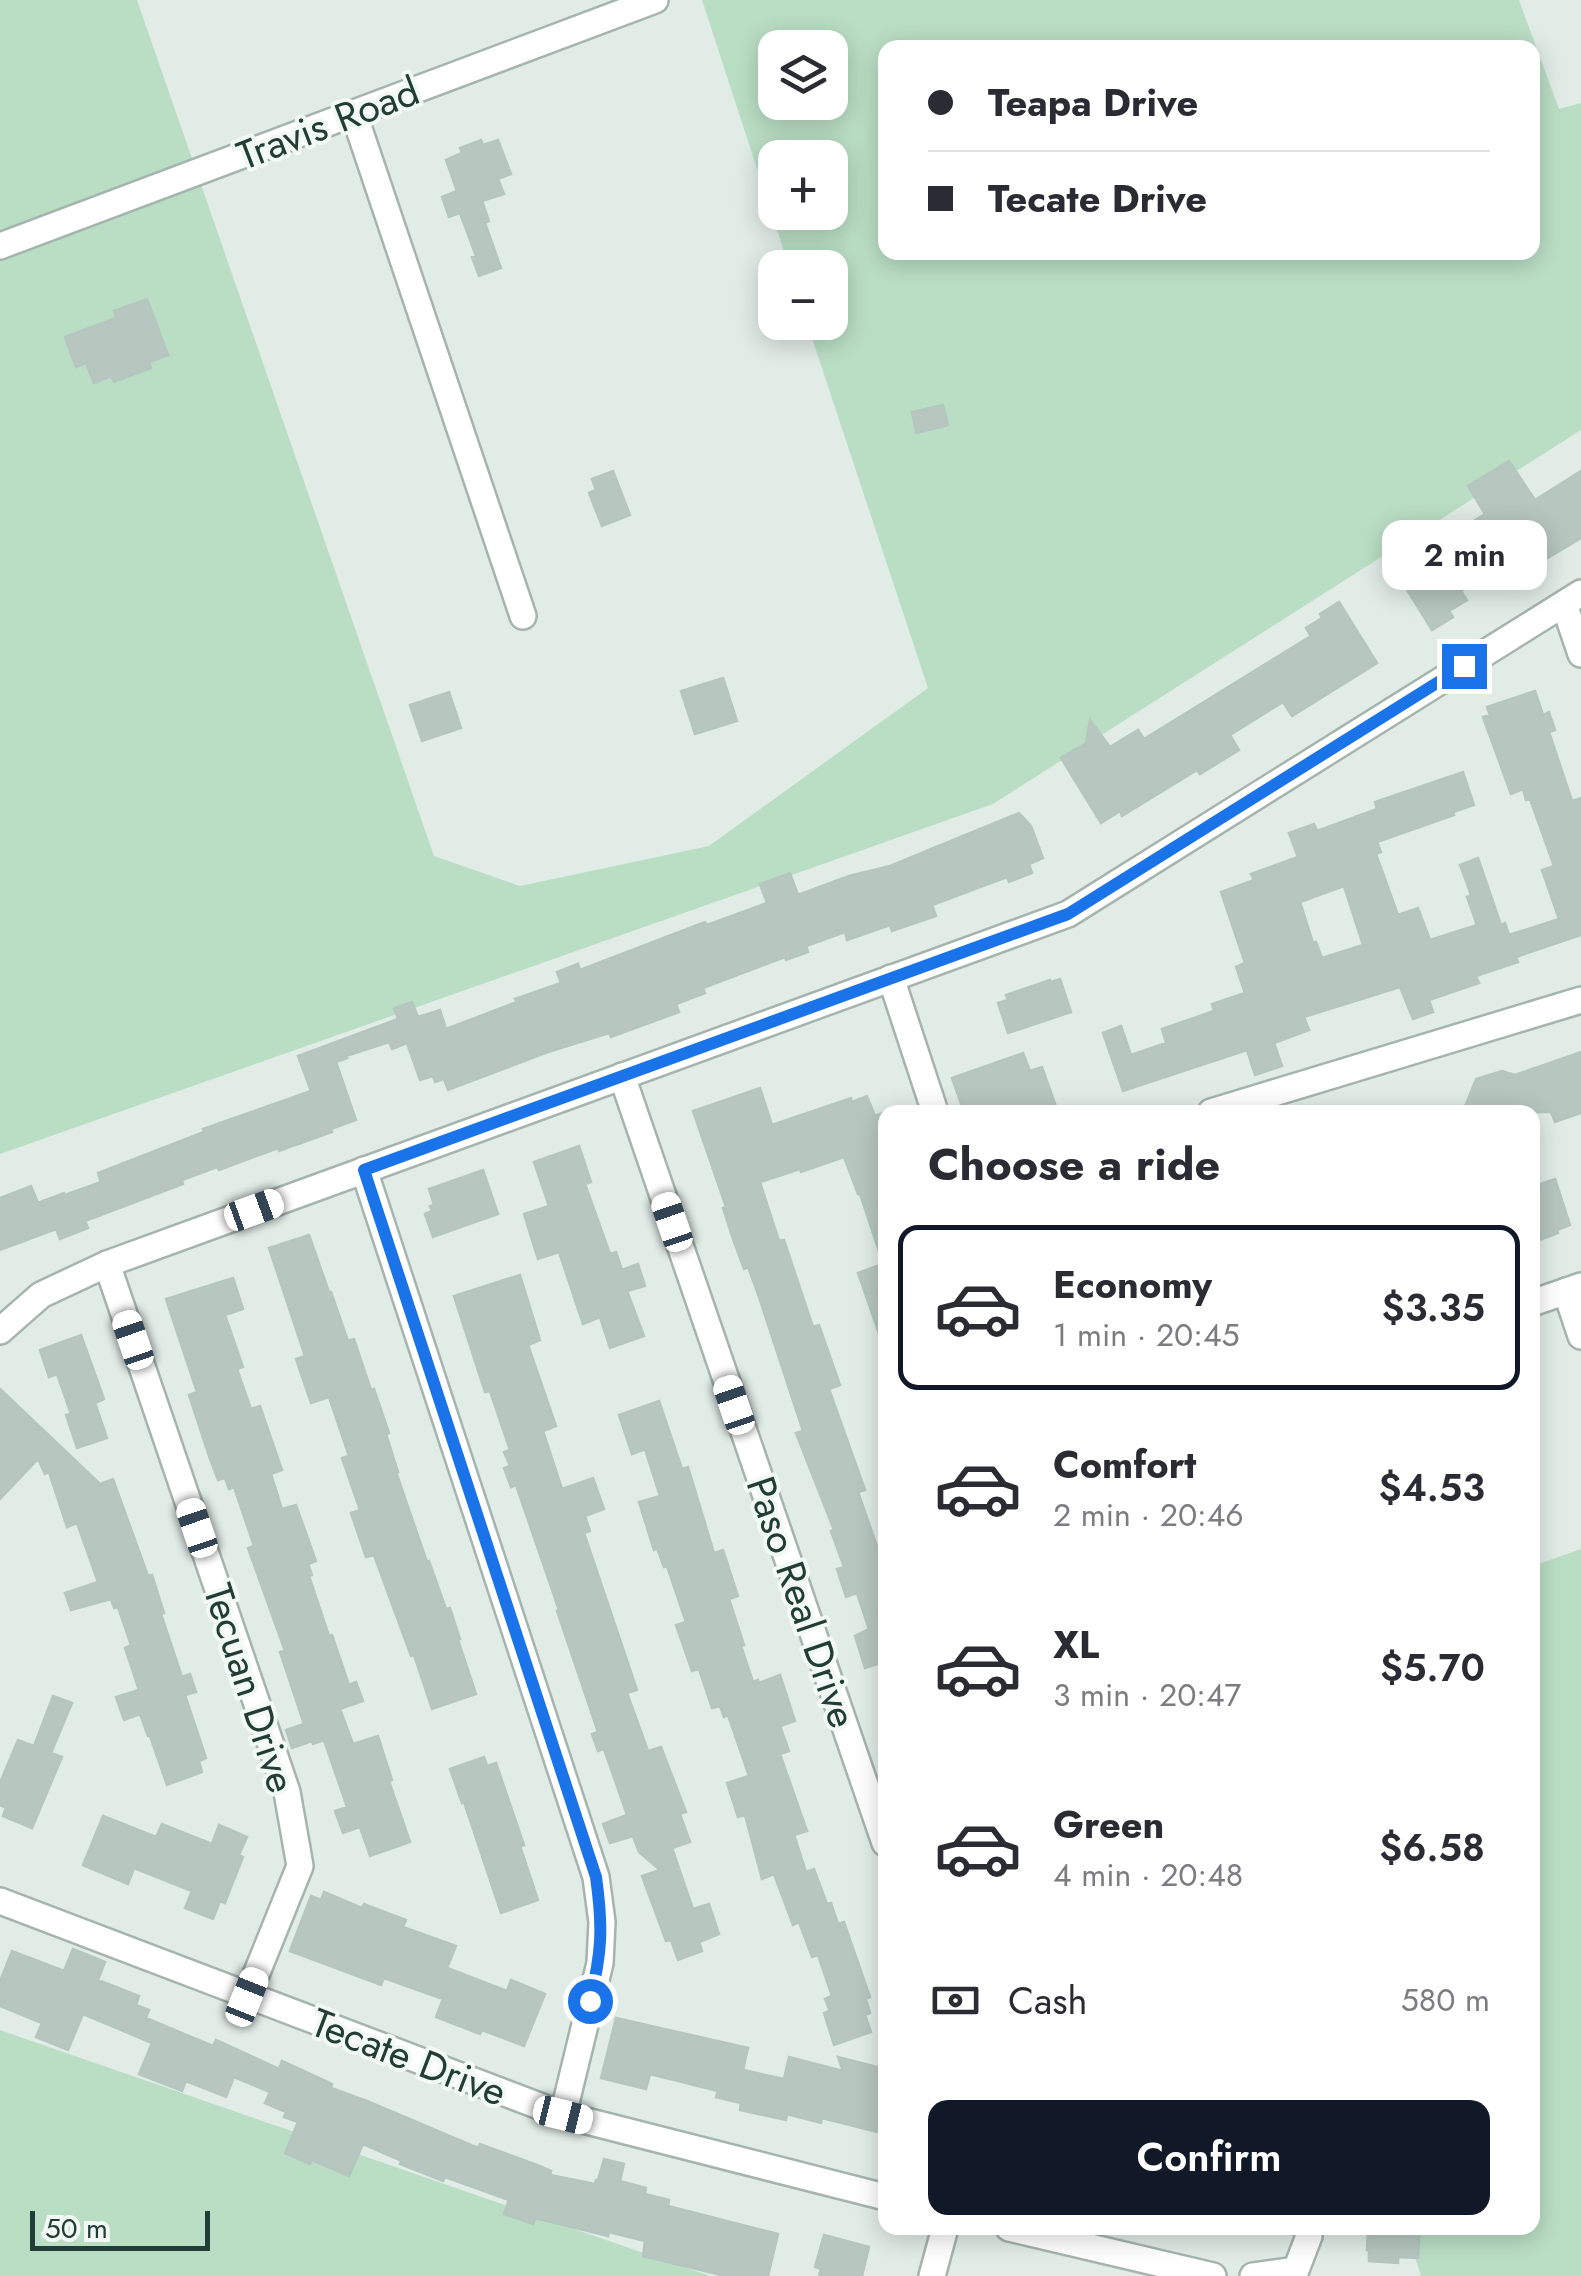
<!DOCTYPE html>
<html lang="en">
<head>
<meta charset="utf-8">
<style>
  body { margin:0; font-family:Jost,sans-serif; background:#f2f2f3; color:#2b2b33; height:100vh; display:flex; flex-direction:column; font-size:38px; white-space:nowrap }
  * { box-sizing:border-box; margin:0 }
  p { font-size:32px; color:#7c7c81 }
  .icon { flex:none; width:55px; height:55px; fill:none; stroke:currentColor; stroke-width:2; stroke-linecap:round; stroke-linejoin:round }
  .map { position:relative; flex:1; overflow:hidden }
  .details { position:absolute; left:878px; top:1105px; width:662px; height:1130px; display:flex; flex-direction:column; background:#fff; border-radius:20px; box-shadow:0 5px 25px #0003 }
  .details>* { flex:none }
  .hud { position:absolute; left:878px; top:40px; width:662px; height:220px; border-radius:20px; box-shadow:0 5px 25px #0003; display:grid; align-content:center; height:220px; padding:0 50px; background:#fff }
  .fabs { position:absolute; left:758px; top:30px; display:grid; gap:20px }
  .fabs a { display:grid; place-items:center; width:90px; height:90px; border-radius:20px; background:#fff; box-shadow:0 5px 25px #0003; font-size:50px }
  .scale { position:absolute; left:30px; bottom:25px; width:180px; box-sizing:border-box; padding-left:10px; border:5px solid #213d36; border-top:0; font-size:28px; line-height:35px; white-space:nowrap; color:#213d36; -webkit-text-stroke:8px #f2f9f5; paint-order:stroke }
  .end { position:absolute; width:45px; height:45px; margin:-22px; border:12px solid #1a73e8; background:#fff; box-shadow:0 0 0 5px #fff }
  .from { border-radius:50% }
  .bubble { position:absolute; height:70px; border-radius:20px; background:#fff; box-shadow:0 5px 25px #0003; font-size:32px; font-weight:600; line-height:70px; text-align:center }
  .car { position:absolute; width:30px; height:60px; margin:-30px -15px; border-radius:12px; box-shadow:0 0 8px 2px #0007; background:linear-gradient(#fff 24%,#345 0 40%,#fff 0 76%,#345 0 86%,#fff 0) }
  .hud b { display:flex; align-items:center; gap:35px; height:95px; font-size:38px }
  .hud b+b { border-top:2px solid #e1e1e2 }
  .hud i { width:25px; height:25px; background:#2b2b33 }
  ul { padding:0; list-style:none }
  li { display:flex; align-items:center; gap:30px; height:165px; margin:0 20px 15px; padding:0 30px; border:5px solid transparent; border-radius:20px }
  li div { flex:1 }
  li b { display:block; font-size:38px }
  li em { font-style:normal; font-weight:600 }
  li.active { border-color:#111827 }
  li>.icon { width:90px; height:90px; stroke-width:1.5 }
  h2 { padding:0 50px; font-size:45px; line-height:120px }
  .pay { display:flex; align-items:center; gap:25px; height:110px; padding:0 50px; font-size:38px }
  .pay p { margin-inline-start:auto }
  .cta { display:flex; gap:20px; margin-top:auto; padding:20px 50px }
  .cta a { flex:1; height:115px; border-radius:20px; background:#111827; color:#fff; font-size:40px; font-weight:600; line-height:115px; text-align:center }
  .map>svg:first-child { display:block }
</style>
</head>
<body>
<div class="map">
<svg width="1581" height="2276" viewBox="0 0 1581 2276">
  <rect width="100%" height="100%" fill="#e1ece7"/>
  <!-- green -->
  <g fill="#badec4" fill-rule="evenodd">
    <path d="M0 0H137L434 856 520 886 709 846 928 688 807 323 830 322V268L789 267 702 0H1519L1559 109 1581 103V430L993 804 0 1154ZM775 48H830V102H775ZM885 48H1532V252H885ZM775 158H830V212H775Z"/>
    <polygon points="1581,1549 1581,2276 1421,2276 1406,2228 1532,2228 1533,1566"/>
    <polygon points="0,2030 710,2276 0,2276"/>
  </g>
  <!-- building -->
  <g fill="#b7c7c0" stroke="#b4c6bf" stroke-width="2.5" fill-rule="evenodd">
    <polygon points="481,140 483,145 498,140 511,174 498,179 504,194 482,201 489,221 485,223 501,268 479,276 472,257 476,256 460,213 449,217 442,197 457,191 446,160 462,153 460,148"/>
    <polygon points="147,299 168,355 149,362 151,368 114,382 111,376 94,383 86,363 76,367 65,337 116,318 114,311"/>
    <polygon points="943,405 948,425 916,433 912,412"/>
    <polygon points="1509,461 1535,500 1581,471 1581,538 1541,562 1546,571 1530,581 1516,557 1461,591 1467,600 1449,611 1453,617 1432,630 1391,564 1429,540 1433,546 1485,514 1468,486"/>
    <polygon points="613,471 630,515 602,526 589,493 596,490 592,479"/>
    <polygon points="1339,602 1377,663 1292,716 1283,702 1230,735 1239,750 1200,774 1197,770 1122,816 1120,811 1101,823 1061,758 1086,743 1090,720 1110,747 1138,730 1144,739 1311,636 1306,628 1322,618 1320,614"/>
    <polygon points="723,678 737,721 695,734 681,691"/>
    <path d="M1535 691 1543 715 1549 712 1555 730 1549 732 1572 801 1581 798V935L1516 957 1518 962 1476 976 1479 983 1429 1000 1433 1012 1413 1019 1400 987 1304 1017 1309 1030 1274 1043 1282 1066 1255 1075 1247 1050 1123 1091 1103 1033 1121 1026 1131 1055 1166 1043 1162 1029 1214 1011 1212 1004 1245 993 1236 967 1245 963 1221 892 1254 880 1251 874 1298 857 1289 833 1314 824 1317 831 1377 809 1375 802 1463 772 1474 805 1453 812 1454 815 1377 842 1381 852 1376 854 1398 915 1418 908 1430 940 1477 925 1467 897 1471 896 1469 889 1460 865 1478 858 1501 925 1505 923 1509 935 1559 919 1542 870 1554 866 1530 799 1526 800 1523 789 1511 794 1483 717 1490 715 1487 707ZM1344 886 1363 945 1322 958 1316 942 1313 943 1300 902Z"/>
    <polygon points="449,692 461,728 422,741 410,705"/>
    <polygon points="1019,813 1031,826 1043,858 1029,864 1032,873 1009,882 1007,877 932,905 936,916 892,931 890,925 847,940 845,932 806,946 808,952 786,960 785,957 703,988 705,993 676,1004 679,1012 611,1037 609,1033 548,1052 448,1090 444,1079 435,1082 433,1076 420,1080 407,1043 392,1049 389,1042 346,1056 347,1058 336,1062 356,1120 331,1129 332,1132 279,1151 278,1148 219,1170 217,1167 182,1180 183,1184 85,1221 88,1228 60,1239 56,1229 0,1250 0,1198 31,1186 38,1203 64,1193 65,1195 101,1182 98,1173 204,1132 203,1129 311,1091 298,1056 398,1019 394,1008 412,1002 418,1017 440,1010 446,1029 517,1002 515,999 561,983 557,972 578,964 580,970 705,922 707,925 767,903 760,884 790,873 798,895 849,876 890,866"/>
    <polygon points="1060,979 1071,1012 1008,1033 998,1003 1008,1000 1006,995 1050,980 1051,982"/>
    <polygon points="1581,1052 1581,1113 1555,1122 1551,1112 1463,1112 1476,1079 1502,1071 1515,1075"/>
    <polygon points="1023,1053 1030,1071 1042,1067 1058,1112 964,1112 952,1078"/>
    <polygon points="760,1088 772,1125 851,1098 852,1102 867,1096 875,1116 885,1112 885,1142 878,1145 885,1166 885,1256 881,1257 860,1194 858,1194 844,1157 801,1172 800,1169 760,1182 779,1241 784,1240 813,1327 819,1325 840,1385 829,1389 865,1490 858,1492 880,1555 885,1553 885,1667 881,1668 880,1663 865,1668 855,1636 869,1629 857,1593 846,1597 837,1569 844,1567 831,1531 834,1530 796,1433 803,1431 758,1294 748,1267 744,1269 732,1236 723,1208 726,1207 693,1111"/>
    <polygon points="579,1146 591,1182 585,1184 610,1254 616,1252 622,1270 638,1264 645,1286 627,1291 644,1336 610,1348 600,1317 583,1324 559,1252 538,1259 524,1214 549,1206 534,1162"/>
    <polygon points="483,1170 498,1214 433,1237 425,1214 432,1211 430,1206 434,1205 429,1189"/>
    <polygon points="1555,1179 1570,1225 1557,1230 1558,1233 1532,1243 1532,1187"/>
    <polygon points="309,1235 329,1292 331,1292 348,1341 354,1339 371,1390 374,1389 389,1433 386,1434 398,1472 396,1472 427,1562 429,1561 446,1609 450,1608 460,1639 458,1640 476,1694 432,1709 414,1655 411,1656 374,1555 366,1557 351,1513 360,1510 342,1458 349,1456 329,1397 311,1403 296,1359 305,1356 269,1248"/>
    <polygon points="885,1263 885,1342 882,1342 858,1273"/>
    <polygon points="520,1275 540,1340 528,1345 556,1426 543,1431 562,1489 593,1478 604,1509 585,1516 590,1531 584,1533 637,1690 627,1693 648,1751 661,1747 686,1812 680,1814 690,1842 672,1848 693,1909 709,1904 719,1934 699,1942 702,1951 678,1960 671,1940 666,1941 642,1876 660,1870 639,1852 633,1836 610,1843 603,1824 627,1815 604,1749 598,1751 592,1734 598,1732 557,1611 559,1610 516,1485 511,1487 504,1468 510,1466 504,1452 510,1450 490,1391 485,1392 454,1296"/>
    <polygon points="233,1278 243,1309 225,1315 243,1367 237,1369 251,1409 260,1406 282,1470 271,1474 282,1509 296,1505 316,1561 308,1564 312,1575 309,1576 329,1636 332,1635 349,1685 356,1682 363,1701 340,1709 353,1744 378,1736 392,1780 389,1781 410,1842 370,1856 360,1827 343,1833 335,1811 347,1807 324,1740 313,1744 312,1741 292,1748 286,1730 304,1724 280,1652 285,1651 248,1548 254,1546 234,1487 229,1489 225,1478 218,1480 209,1456 189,1395 197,1392 166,1299"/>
    <polygon points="81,1335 104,1399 95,1403 107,1438 77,1448 66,1415 71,1414 57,1374 49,1377 40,1350"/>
    <polygon points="0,1389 100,1484 113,1479 148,1576 152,1575 164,1613 161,1614 182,1677 190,1674 196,1692 185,1695 206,1758 199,1761 202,1772 167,1785 150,1736 148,1736 140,1714 124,1720 116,1697 139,1690 125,1648 131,1645 118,1607 114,1608 111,1599 71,1610 65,1593 98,1582 77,1523 67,1527 49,1472 45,1474 38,1459 0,1499"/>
    <polygon points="659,1401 682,1469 688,1467 714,1553 723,1550 738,1596 729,1599 744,1645 741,1646 753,1682 758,1680 759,1683 780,1675 795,1721 780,1726 789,1751 780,1754 807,1831 794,1835 806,1872 814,1869 827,1904 831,1903 838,1924 844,1922 870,1997 866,1999 870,2013 865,2015 871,2032 834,2045 824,2013 830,2011 825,1999 832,1996 818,1955 812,1957 799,1922 793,1925 774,1874 762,1879 745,1815 738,1817 727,1783 749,1776 728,1715 724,1717 720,1706 712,1708 699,1669 692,1671 676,1625 686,1622 667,1566 664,1567 657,1548 654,1550 639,1502 660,1496 645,1449 632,1454 619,1415"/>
    <polygon points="53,1696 72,1703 51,1753 62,1757 32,1828 3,1816 6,1808 0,1805 0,1783 18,1740 34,1746"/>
    <polygon points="484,1757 487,1766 496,1763 524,1845 520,1846 538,1900 501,1913 464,1802 462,1803 450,1769"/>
    <polygon points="103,1816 156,1837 162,1824 212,1844 219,1825 247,1837 239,1855 243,1857 231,1887 225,1903 220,1901 213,1919 185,1908 192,1891 134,1868 128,1884 83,1865"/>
    <polygon points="324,1892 362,1908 364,1904 406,1920 403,1927 456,1946 447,1968 507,1991 511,1980 545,1994 524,2046 482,2030 480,2034 436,2017 443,1999 384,1978 381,1985 290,1951 311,1896 321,1900"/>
    <polygon points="73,1949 105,1962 98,1980 139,1996 136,2005 149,2010 146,2018 213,2046 216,2040 279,2069 282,2061 332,2084 331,2088 367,2101 478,2148 480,2144 537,2165 551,2171 550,2175 595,2184 596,2180 598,2180 604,2159 624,2164 620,2181 646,2188 645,2194 669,2200 668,2206 778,2234 768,2276 725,2276 643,2256 645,2241 609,2232 608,2236 535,2218 533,2224 504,2214 509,2200 445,2177 443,2181 400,2164 402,2161 363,2144 349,2176 312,2160 310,2164 285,2153 298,2122 284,2117 286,2112 265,2103 270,2092 234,2077 226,2097 186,2081 182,2091 139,2074 152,2043 83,2014 68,2050 36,2037 42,2023 0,2006 0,1981 12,1951 64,1971"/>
    <polygon points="616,2018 748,2048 743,2070 784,2079 789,2057 843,2071 838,2057 885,2069 885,2134 822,2118 821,2123 787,2114 786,2120 740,2110 741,2103 716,2097 718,2091 650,2074 646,2089 601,2078"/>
    <polygon points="1368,2228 1420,2228 1418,2258 1398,2257 1398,2263 1369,2261 1369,2250 1367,2250"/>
    <polygon points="824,2235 869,2247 862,2276 819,2276 821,2269 815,2267"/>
  </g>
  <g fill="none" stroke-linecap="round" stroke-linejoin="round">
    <!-- minor casing -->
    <g stroke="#a4b4ae" stroke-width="30">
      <g id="minor">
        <polyline points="354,114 523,616"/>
        <polyline points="0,246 655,0"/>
        <polyline points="1564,604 1581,654"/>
        <polyline points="891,978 935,1112"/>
        <polyline points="622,1076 885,1843"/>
        <polyline points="1211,1112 1581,1000"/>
        <polyline points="364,1170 596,1877 602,1922 600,1963 563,2115"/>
        <polyline points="107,1264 287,1792 300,1866 247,1997"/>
        <polyline points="1566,1291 1581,1336"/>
        <polyline points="1532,1303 1581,1286"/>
        <polyline points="0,1331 41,1295 107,1264 1068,914 1581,593"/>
        <polyline points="0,1901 563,2115 885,2197"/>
        <polyline points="1009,2228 1213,2276"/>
        <polyline points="932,2276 945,2228"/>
        <polyline points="1253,2276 1296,2270 1309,2236 1306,2228"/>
      </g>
    </g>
    <!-- minor -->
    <use href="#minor" stroke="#fff" stroke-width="25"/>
  </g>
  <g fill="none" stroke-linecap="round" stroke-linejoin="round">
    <!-- route -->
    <path stroke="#1a73e8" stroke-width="12" d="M590 2001C602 1952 603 1927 596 1877L364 1170 1068 914 1464 666"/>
  </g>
  <g text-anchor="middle" stroke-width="8" stroke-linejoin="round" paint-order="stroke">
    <!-- street labels -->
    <g font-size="40" fill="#213d36" stroke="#f2f9f5">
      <text transform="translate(328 123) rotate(-21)" y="14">Travis Road</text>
      <text transform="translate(802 1602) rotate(71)" y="14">Paso Real Drive</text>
      <text transform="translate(250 1688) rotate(72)" y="14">Tecuan Drive</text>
      <text transform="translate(409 2057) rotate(21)" y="14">Tecate Drive</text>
    </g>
  </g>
</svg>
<div class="fabs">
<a><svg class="icon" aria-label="layers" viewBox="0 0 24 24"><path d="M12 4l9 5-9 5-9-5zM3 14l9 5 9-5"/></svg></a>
<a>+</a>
<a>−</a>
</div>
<div class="scale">50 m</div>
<i class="end from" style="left:590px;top:2001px"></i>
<i class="end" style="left:1464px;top:666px"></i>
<div class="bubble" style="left:1382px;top:520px;width:165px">2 min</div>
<i class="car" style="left:254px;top:1210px;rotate:70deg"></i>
<i class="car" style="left:672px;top:1222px;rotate:341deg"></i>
<i class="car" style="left:133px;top:1340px;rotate:341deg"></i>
<i class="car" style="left:734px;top:1405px;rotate:341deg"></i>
<i class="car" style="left:197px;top:1528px;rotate:341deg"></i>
<i class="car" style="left:247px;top:1997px;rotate:22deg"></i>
<i class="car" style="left:563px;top:2115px;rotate:104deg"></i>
<div class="hud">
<b><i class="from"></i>Teapa Drive</b>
<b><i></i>Tecate Drive</b>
</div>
<section class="details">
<h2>Choose a ride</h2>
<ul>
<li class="active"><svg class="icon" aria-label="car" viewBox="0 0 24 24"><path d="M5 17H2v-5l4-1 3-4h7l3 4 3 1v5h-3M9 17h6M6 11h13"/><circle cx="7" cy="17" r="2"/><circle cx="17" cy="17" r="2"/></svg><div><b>Economy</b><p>1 min · 20:45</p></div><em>$3.35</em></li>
<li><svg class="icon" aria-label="car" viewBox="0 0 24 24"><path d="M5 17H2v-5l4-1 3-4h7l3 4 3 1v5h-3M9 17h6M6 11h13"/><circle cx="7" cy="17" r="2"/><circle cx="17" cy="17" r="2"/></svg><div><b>Comfort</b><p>2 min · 20:46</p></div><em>$4.53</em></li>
<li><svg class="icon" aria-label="car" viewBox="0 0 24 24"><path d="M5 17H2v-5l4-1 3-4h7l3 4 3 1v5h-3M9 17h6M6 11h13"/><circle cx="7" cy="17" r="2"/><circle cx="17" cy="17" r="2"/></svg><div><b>XL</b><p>3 min · 20:47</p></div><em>$5.70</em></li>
<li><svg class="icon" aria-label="car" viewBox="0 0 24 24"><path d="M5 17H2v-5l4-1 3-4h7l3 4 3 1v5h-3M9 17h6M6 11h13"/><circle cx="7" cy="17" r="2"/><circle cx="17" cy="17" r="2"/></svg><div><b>Green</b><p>4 min · 20:48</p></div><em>$6.58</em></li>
</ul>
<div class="pay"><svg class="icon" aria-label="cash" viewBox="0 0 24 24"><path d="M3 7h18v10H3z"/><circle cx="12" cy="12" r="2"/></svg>Cash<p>580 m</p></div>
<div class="cta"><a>Confirm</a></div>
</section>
</div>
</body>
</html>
